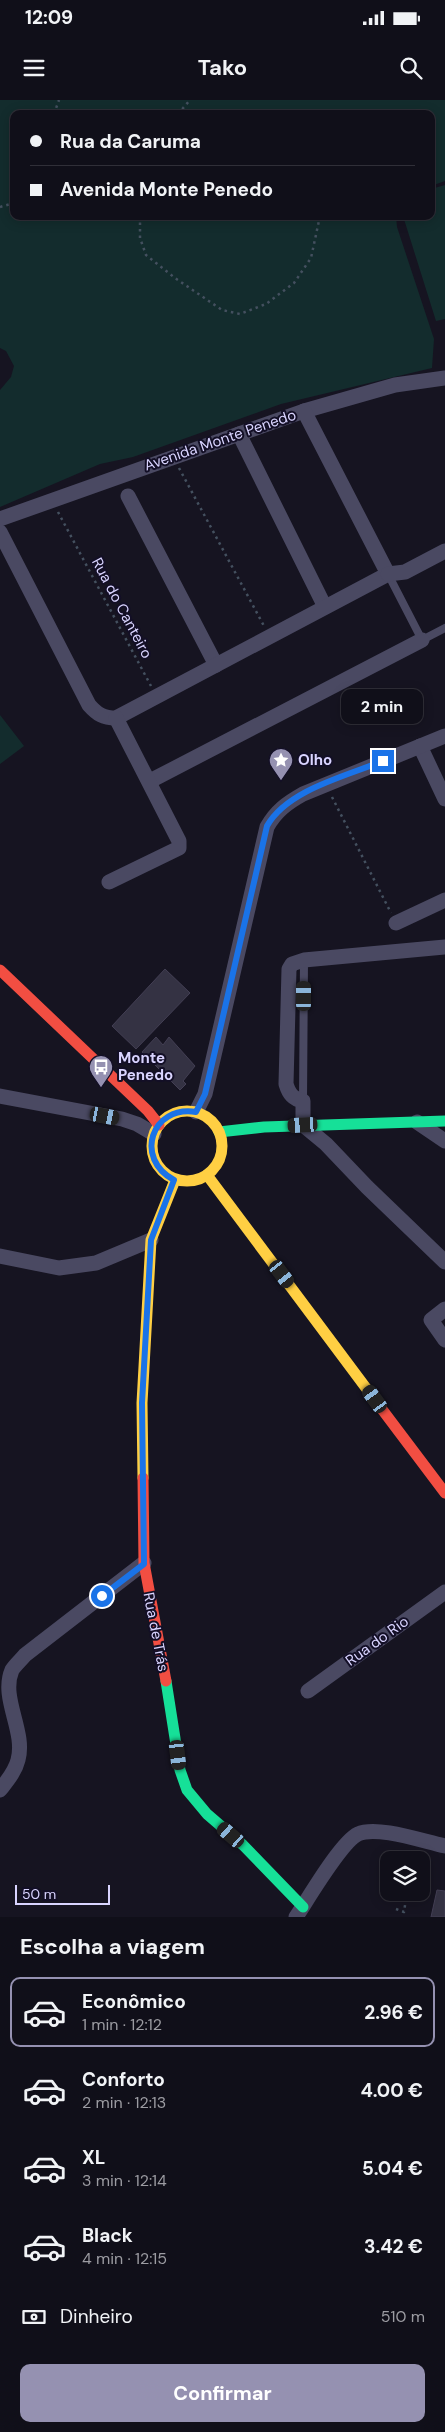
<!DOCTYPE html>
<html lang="pt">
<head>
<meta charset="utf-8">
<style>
  body { margin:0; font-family:"DM Sans",sans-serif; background:#191822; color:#f1f3f6; height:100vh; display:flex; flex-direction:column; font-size:19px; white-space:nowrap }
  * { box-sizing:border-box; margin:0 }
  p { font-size:16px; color:#9c9ca2 }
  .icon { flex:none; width:28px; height:28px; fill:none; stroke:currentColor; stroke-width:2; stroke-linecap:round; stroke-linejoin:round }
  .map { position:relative; height:1817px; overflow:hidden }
  .side { display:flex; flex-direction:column; background:#100f19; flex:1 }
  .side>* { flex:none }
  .banner { position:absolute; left:10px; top:10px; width:425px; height:110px; border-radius:10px; box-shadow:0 2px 12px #0003,0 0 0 1px #302f38; display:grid; align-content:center; height:110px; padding:0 20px; background:#100f19 }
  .controls { position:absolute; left:380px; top:1751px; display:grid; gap:10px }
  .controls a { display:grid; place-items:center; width:50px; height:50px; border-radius:10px; background:#100f19; box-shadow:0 2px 12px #0003,0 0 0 1px #302f38; font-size:25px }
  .scale { position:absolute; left:15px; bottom:12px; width:95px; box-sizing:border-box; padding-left:5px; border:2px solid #d9d4ff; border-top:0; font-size:14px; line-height:18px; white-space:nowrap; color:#d9d4ff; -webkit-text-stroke:4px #130f26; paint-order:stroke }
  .end { position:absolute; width:22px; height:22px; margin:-11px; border:6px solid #1a73e8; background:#fff; box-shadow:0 0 0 2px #fff }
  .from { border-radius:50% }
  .bubble { position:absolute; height:35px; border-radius:10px; background:#100f19; box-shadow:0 2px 12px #0003,0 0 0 1px #302f38; font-size:16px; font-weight:700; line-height:35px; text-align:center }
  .car { position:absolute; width:15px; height:30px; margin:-15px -8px; border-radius:6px; box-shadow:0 0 4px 1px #0007; background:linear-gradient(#222 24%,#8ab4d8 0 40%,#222 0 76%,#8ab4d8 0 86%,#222 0) }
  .banner b { display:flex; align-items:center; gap:18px; height:48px; font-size:19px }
  .banner b+b { border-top:1px solid #302f38 }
  .banner i { width:12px; height:12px; background:#f1f3f6 }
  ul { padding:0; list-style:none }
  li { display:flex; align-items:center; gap:15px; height:70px; margin:0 10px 8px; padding:0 10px; border:2px solid transparent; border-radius:10px }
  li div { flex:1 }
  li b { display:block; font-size:19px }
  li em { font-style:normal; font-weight:700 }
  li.selected { border-color:#9591b1 }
  li>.icon { width:45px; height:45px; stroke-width:1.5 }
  h2 { padding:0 20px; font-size:22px; line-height:60px }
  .pay { display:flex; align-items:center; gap:12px; height:55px; padding:0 20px; font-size:19px }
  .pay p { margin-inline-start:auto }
  .button { display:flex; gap:10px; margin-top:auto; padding:10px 20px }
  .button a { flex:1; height:58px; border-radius:10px; background:#9591b1; color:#fff; font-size:20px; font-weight:700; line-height:58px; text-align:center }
  .status { display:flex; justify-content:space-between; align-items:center; height:35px; padding:0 25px; background:#100f19; direction:ltr }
  .status svg { height:14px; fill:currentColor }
  header { display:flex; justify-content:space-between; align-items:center; height:65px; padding:0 20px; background:#100f19; font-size:22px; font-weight:700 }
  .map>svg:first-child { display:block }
</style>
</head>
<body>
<div class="status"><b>12:09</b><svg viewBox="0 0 49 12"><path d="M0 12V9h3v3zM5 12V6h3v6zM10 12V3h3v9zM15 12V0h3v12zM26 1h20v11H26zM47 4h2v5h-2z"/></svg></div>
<header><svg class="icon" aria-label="menu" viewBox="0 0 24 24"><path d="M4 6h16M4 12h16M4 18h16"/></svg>Tako<svg class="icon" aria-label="search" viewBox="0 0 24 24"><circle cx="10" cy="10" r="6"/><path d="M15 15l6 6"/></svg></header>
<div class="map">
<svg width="445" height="1817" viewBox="0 0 445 1817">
  <rect width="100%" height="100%" fill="#161421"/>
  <!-- green -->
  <g fill="#132c2d">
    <polygon points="0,0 445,0 445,81 431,86 431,14 14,14 14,116 396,116 397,127 434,239 432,268 281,304 133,357 100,364 0,407 0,290 11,277 14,266 6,251 0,248"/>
    <polygon points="445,85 445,219 436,221 403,116 431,116 431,89"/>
    <polygon points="0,615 24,646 0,664"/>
  </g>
  <!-- building -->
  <g fill="#343243" stroke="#433f54">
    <polygon points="165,869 190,893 136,949 112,926"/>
    <polygon points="156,937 163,945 169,937 195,966 183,981 186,984 180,990 142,952"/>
    <polygon points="437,1790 445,1791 445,1817 431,1817"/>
  </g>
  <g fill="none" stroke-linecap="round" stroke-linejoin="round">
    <!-- path -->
    <g stroke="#44505f" stroke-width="2.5" stroke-dasharray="2.5 4" stroke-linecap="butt">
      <polyline points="54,14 59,0"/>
      <polyline points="178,14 190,0"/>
      <polyline points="0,107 14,103"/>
      <polyline points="140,116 140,138 146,155 175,178 222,210 240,214 266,204 294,183 311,158 320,116"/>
      <polyline points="179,368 264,526"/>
      <polyline points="58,412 151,586"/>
      <polyline points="332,697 391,813"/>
      <polyline points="396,1809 404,1812 407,1792"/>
    </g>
    <!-- lane -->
    <g stroke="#4a4962" stroke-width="8">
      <polyline points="388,474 422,540 445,528"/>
      <polyline points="303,1001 304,860"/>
    </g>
    <!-- street -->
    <g stroke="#4a4962" stroke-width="15">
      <polyline points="239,334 325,507"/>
      <polyline points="128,396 216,565"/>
      <polyline points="0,419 304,311 395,285 445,278"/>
      <path d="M0 432 89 605C97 614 103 618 116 618L388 474 304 311"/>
      <polyline points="388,474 405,472 445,451"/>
      <polyline points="420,646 445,699"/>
      <polyline points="150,681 422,540"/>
      <polyline points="109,782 179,748 179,741 116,618"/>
      <polyline points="396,823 445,800"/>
      <path d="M445 847 304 860 292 864 289 869 286 984C289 994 293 999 303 1001V1025L326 1044 367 1087 445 1162"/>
      <polyline points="0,996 122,1019 137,1024 154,1034"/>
      <path d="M196 1012 205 994 267 727C276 711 287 703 303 694L445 636"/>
      <polyline points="417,1022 445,1041"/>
      <polyline points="0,1156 59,1168 96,1163 151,1140"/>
      <polyline points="445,1209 431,1220 445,1240"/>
      <polyline points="308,1591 445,1492"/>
      <path d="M0 1690C7 1681 15 1672 18 1660 26 1631 0 1598 12 1570 16 1564 21 1560 25 1555L144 1463"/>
      <path d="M296 1817C308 1799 341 1742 358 1734 377 1725 425 1742 445 1746"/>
    </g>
    <!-- fast -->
    <g stroke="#16e098" stroke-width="11">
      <polyline points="219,1032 264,1027 445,1021"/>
      <polyline points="166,1581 180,1670 187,1690 207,1714 243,1745 303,1807"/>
    </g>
    <!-- slow -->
    <g stroke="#ffcf43" stroke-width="11">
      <circle cx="187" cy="1046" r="35"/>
      <polyline points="207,1075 378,1304"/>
      <polyline points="143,1378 142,1303 151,1140 175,1080"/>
    </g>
    <!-- jam -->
    <g stroke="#f24e42" stroke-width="11">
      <polyline points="0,870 148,1011 159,1025"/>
      <polyline points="378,1304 445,1393"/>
      <polyline points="143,1378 144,1463 166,1581"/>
    </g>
  </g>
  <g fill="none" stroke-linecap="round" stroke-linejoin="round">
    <!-- route -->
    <path stroke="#1a73e8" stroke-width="6" d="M102 1496 144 1464 142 1303 151 1140 174 1080C134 1059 151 1005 196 1012L205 994 267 726C287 690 346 676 383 661"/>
  </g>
  <!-- icons -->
  <defs>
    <g id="sight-pin" transform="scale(1.25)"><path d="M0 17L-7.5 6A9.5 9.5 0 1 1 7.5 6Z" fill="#9591b1" stroke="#130f26"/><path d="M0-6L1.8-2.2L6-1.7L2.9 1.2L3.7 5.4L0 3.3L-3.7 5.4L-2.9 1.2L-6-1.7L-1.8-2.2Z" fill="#fff"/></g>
    <g id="bus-pin" transform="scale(1.25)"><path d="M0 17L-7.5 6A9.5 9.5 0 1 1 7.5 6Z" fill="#9591b1" stroke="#130f26"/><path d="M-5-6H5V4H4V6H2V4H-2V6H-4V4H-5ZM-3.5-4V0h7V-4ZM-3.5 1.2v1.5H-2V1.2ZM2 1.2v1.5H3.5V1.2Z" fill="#fff"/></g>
  </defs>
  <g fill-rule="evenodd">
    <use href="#sight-pin" x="281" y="660"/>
    <use href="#bus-pin" x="101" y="967"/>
  </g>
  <g text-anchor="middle" stroke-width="4" stroke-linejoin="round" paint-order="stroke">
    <!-- street labels -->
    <g font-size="15" fill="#d9d4ff" stroke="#130f26">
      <text transform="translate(220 340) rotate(-19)" y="5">Avenida Monte Penedo</text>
      <text transform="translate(122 508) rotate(62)" y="5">Rua do Canteiro</text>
      <text transform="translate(156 1532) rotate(79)" y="5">Rua de Trás</text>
      <text transform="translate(377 1541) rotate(-36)" y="5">Rua do Rio</text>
    </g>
    <!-- poi labels -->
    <g font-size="15" font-weight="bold" fill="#d9d4ff" stroke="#130f26" text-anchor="start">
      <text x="298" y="665">Olho</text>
      <text x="118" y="963">Monte<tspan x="118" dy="17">Penedo</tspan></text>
    </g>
  </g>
</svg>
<div class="controls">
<a><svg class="icon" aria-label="layers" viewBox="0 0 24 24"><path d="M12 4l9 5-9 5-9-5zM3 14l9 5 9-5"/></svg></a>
</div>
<div class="scale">50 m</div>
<i class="end from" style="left:102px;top:1496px"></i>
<i class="end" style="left:383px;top:661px"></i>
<div class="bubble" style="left:341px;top:589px;width:82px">2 min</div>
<i class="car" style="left:304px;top:896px;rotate:0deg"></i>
<i class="car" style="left:105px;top:1016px;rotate:101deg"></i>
<i class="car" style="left:303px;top:1025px;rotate:267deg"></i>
<i class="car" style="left:282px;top:1174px;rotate:143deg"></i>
<i class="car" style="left:375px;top:1299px;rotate:324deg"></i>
<i class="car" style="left:178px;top:1655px;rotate:173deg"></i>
<i class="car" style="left:231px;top:1735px;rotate:311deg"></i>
<div class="banner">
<b><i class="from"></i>Rua da Caruma</b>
<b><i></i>Avenida Monte Penedo</b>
</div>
</div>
<section class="side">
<h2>Escolha a viagem</h2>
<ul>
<li class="selected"><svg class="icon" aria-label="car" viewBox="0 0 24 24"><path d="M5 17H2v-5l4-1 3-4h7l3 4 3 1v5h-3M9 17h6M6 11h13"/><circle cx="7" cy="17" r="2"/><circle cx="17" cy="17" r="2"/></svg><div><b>Econômico</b><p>1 min · 12:12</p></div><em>2.96 €</em></li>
<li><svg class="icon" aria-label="car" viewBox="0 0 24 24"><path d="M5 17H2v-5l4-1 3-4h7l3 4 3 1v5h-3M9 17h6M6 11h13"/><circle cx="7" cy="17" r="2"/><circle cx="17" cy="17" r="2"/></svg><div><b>Conforto</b><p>2 min · 12:13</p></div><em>4.00 €</em></li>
<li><svg class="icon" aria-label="car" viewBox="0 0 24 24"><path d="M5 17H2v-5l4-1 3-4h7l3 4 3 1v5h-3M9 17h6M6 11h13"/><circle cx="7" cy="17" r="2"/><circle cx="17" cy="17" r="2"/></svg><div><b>XL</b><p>3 min · 12:14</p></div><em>5.04 €</em></li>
<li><svg class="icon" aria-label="car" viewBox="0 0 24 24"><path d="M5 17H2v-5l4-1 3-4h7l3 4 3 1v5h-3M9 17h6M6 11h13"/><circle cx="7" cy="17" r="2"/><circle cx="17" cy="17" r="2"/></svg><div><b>Black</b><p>4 min · 12:15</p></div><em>3.42 €</em></li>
</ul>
<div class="pay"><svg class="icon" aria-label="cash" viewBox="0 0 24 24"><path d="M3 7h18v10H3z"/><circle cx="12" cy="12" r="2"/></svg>Dinheiro<p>510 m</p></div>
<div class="button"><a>Confirmar</a></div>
</section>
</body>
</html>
